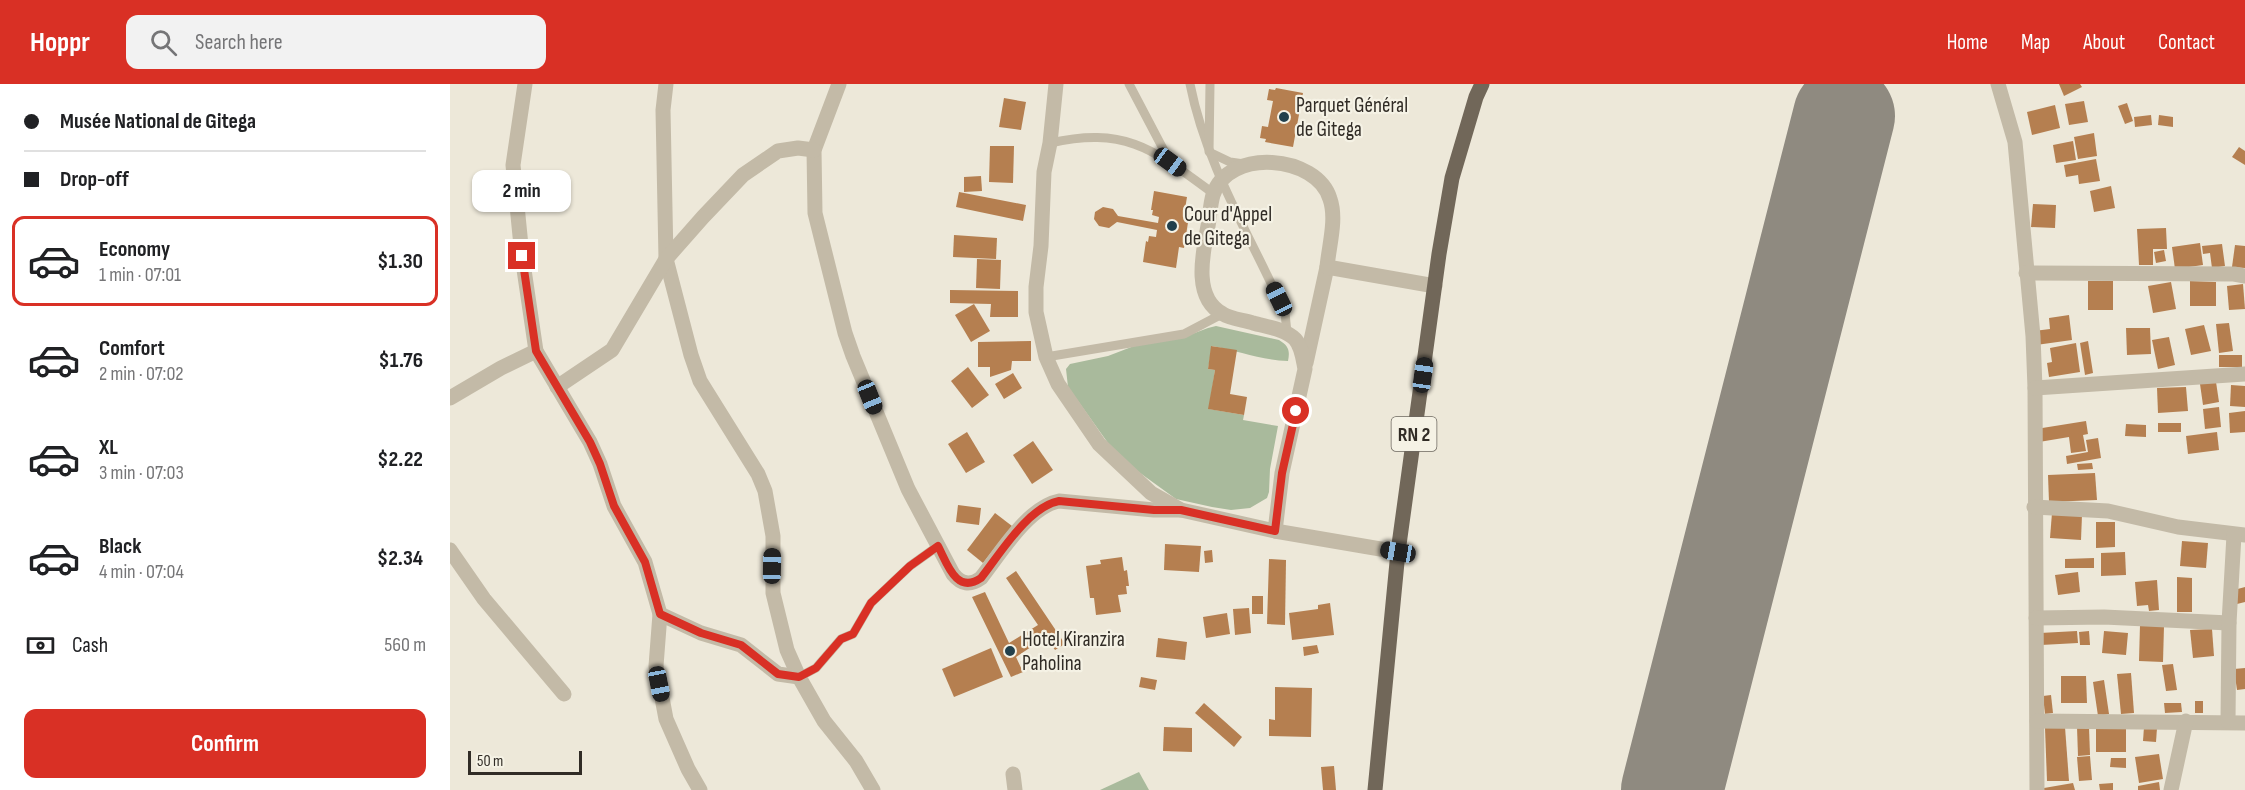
<!DOCTYPE html>
<html lang="en">
<head>
<meta charset="utf-8">
<style>
  body { margin:0; font-family:"Sofia Sans Condensed",sans-serif; background:#f2f2f2; color:#202124; height:100vh; display:flex; flex-direction:column; font-size:22px; white-space:nowrap }
  * { box-sizing:border-box; margin:0 }
  p { font-size:20px; color:#757577 }
  .icon { flex:none; width:33px; height:33px; fill:none; stroke:currentColor; stroke-width:2; stroke-linecap:round; stroke-linejoin:round }
  .map { position:relative; flex:1; overflow:hidden }
  .panel { display:flex; flex-direction:column; background:#fff; width:450px }
  .panel>* { flex:none }
  .hud { display:grid; align-content:center; height:132px; padding:0 24px; background:#fff }
  .scale { position:absolute; left:18px; bottom:15px; width:114px; box-sizing:border-box; padding-left:6px; border:3px solid #312c26; border-top:0; font-size:16px; line-height:21px; white-space:nowrap; color:#312c26; -webkit-text-stroke:4px #f5f2e5; paint-order:stroke }
  .end { position:absolute; width:27px; height:27px; margin:-14px; border:8px solid #d93025; background:#fff; box-shadow:0 0 0 3px #fff }
  .from { border-radius:50% }
  .bubble { position:absolute; height:42px; border-radius:12px; background:#fff; box-shadow:0 2px 4px #0004; font-size:20px; font-weight:700; line-height:42px; text-align:center }
  .car { position:absolute; width:18px; height:36px; margin:-18px -9px; border-radius:8px; box-shadow:0 0 4px 2px #0007; background:linear-gradient(#222 24%,#8ab4d8 0 40%,#222 0 76%,#8ab4d8 0 86%,#222 0) }
  .hud b { display:flex; align-items:center; gap:21px; height:57px; font-size:22px }
  .hud b+b { border-top:2px solid #e0e0e0 }
  .hud i { width:15px; height:15px; background:#202124 }
  ul { padding:0; list-style:none }
  li { display:flex; align-items:center; gap:18px; height:90px; margin:0 12px 9px; padding:0 12px; border:3px solid transparent; border-radius:12px }
  li div { flex:1 }
  li b { display:block; font-size:22px }
  li em { font-style:normal; font-weight:700 }
  li.selected { border-color:#d93025 }
  li>.icon { width:54px; height:54px; stroke-width:1.5 }
  .pay { display:flex; align-items:center; gap:15px; height:66px; padding:0 24px; font-size:22px }
  .pay p { margin-inline-start:auto }
  .primary-button { display:flex; gap:12px; margin-top:auto; padding:12px 24px }
  .primary-button a { flex:1; height:69px; border-radius:12px; background:#d93025; color:#fff; font-size:24px; font-weight:700; line-height:69px; text-align:center }
  header { display:flex; align-items:center; gap:36px; box-sizing:border-box; height:84px; padding:0 30px; background:#d93025; color:#fff }
  header strong { font-size:28px }
  nav { display:flex; gap:33px; margin-inline-start:auto; font-size:21px }
  .search { width:420px; height:54px; background:#f2f2f2; display:flex; align-items:center; gap:15px; box-sizing:border-box; padding:0 21px; border-radius:12px; color:#757577; font-size:22px }
  main { display:flex; flex:1; min-height:0 }
  .map>svg:first-child { display:block }
</style>
</head>
<body>
<header>
<strong>Hoppr</strong>
<div class="search"><svg class="icon" aria-label="search" viewBox="0 0 24 24"><circle cx="10" cy="10" r="6"/><path d="M15 15l6 6"/></svg>Search here</div>
<nav><a>Home</a><a>Map</a><a>About</a><a>Contact</a></nav>
</header>
<main>
<section class="panel">
<div class="hud">
<b><i class="from"></i>Musée National de Gitega</b>
<b><i></i>Drop-off</b>
</div>
<ul>
<li class="selected"><svg class="icon" aria-label="car" viewBox="0 0 24 24"><path d="M5 17H2v-5l4-1 3-4h7l3 4 3 1v5h-3M9 17h6M6 11h13"/><circle cx="7" cy="17" r="2"/><circle cx="17" cy="17" r="2"/></svg><div><b>Economy</b><p>1 min · 07:01</p></div><em>$1.30</em></li>
<li><svg class="icon" aria-label="car" viewBox="0 0 24 24"><path d="M5 17H2v-5l4-1 3-4h7l3 4 3 1v5h-3M9 17h6M6 11h13"/><circle cx="7" cy="17" r="2"/><circle cx="17" cy="17" r="2"/></svg><div><b>Comfort</b><p>2 min · 07:02</p></div><em>$1.76</em></li>
<li><svg class="icon" aria-label="car" viewBox="0 0 24 24"><path d="M5 17H2v-5l4-1 3-4h7l3 4 3 1v5h-3M9 17h6M6 11h13"/><circle cx="7" cy="17" r="2"/><circle cx="17" cy="17" r="2"/></svg><div><b>XL</b><p>3 min · 07:03</p></div><em>$2.22</em></li>
<li><svg class="icon" aria-label="car" viewBox="0 0 24 24"><path d="M5 17H2v-5l4-1 3-4h7l3 4 3 1v5h-3M9 17h6M6 11h13"/><circle cx="7" cy="17" r="2"/><circle cx="17" cy="17" r="2"/></svg><div><b>Black</b><p>4 min · 07:04</p></div><em>$2.34</em></li>
</ul>
<div class="pay"><svg class="icon" aria-label="cash" viewBox="0 0 24 24"><path d="M3 7h18v10H3z"/><circle cx="12" cy="12" r="2"/></svg>Cash<p>560 m</p></div>
<div class="primary-button"><a>Confirm</a></div>
</section>
<div class="map">
<svg width="1795" height="706" viewBox="0 0 1795 706">
  <rect width="100%" height="100%" fill="#ede8d9"/>
  <!-- green -->
  <g fill="#a9ba9c">
    <path d="M766 242 829 256C839 262 840 267 838 277 812 276 788 267 762 262L758 285 765 286 759 325 794 331 793 336 828 342 820 385 819 408 817 414 800 424 781 426 762 423 726 415 668 373 618 303 616 285 620 280 658 272 684 262 734 253 758 244Z"/>
    <polygon points="689,688 699,706 650,706"/>
  </g>
  <g fill="none" stroke-linecap="round" stroke-linejoin="round">
    <!-- runway -->
    <polyline stroke="#8f8a80" stroke-width="102" points="1222,706 1394,32"/>
  </g>
  <!-- building -->
  <g fill="#b57f50">
    <polygon points="1609,0 1630,0 1632,3 1614,12"/>
    <polygon points="826,4 853,9 843,63 815,58 816,55 810,54 812,42 818,43 823,17 817,16 819,5 825,6"/>
    <polygon points="554,14 576,18 571,46 549,43"/>
    <polygon points="1634,17 1638,38 1619,41 1615,20"/>
    <polygon points="1677,19 1683,37 1675,40 1668,22"/>
    <polygon points="1605,21 1610,44 1582,51 1577,28"/>
    <polygon points="1701,31 1702,41 1685,43 1684,33"/>
    <polygon points="1709,31 1723,33 1723,43 1708,41"/>
    <polygon points="1644,49 1647,72 1628,75 1624,53"/>
    <polygon points="1623,57 1626,76 1606,79 1603,61"/>
    <polygon points="540,62 564,62 563,99 539,98"/>
    <polygon points="1789,63 1795,67 1795,81 1782,73"/>
    <polygon points="1646,75 1650,97 1629,100 1628,91 1616,93 1614,81"/>
    <polygon points="531,92 532,107 514,108 514,93"/>
    <polygon points="1661,102 1665,124 1644,128 1640,107"/>
    <polygon points="704,107 737,113 734,131 739,132 734,164 729,163 726,184 693,178 696,157 698,158 699,152 706,153 707,146 667,138 659,144 649,142 644,135 645,128 653,123 663,125 668,132 708,139 709,133 702,131 703,126 701,126"/>
    <polygon points="509,108 576,121 573,137 506,123"/>
    <polygon points="1583,120 1606,121 1605,144 1581,143"/>
    <polygon points="1716,144 1717,165 1703,165 1703,162 1703,181 1689,181 1687,145"/>
    <polygon points="504,151 547,154 546,175 503,173"/>
    <polygon points="1750,159 1753,181 1725,185 1722,163"/>
    <polygon points="1772,160 1775,182 1762,184 1760,169 1753,170 1752,162"/>
    <polygon points="1785,161 1795,162 1795,184 1782,183"/>
    <polygon points="1714,166 1716,177 1706,179 1704,168"/>
    <polygon points="527,175 551,176 550,205 526,204"/>
    <rect x="1638" y="197" width="25" height="29"/>
    <polygon points="1740,197 1766,198 1766,222 1740,222"/>
    <polygon points="1721,198 1726,225 1703,229 1698,202"/>
    <polygon points="1793,200 1795,225 1779,226 1777,202"/>
    <polygon points="500,206 568,207 568,233 540,233 541,220 500,219"/>
    <polygon points="524,220 540,247 521,258 505,231"/>
    <polygon points="1619,231 1622,256 1586,261 1584,247 1600,245 1599,234"/>
    <polygon points="1779,239 1783,267 1769,269 1766,240"/>
    <polygon points="1754,241 1761,267 1741,271 1735,245"/>
    <polygon points="1676,244 1700,244 1701,270 1677,271"/>
    <polygon points="1719,253 1725,281 1708,285 1702,256"/>
    <polygon points="581,257 581,277 562,277 561,286 540,293 540,283 528,283 528,258"/>
    <polygon points="1638,257 1643,289 1635,291 1630,259"/>
    <polygon points="1626,259 1630,288 1599,293 1597,279 1602,278 1600,264"/>
    <polygon points="761,262 787,266 780,310 797,313 794,331 758,325 765,286 758,285"/>
    <rect x="1769" y="271" width="23" height="12"/>
    <polygon points="518,283 539,311 522,324 501,297"/>
    <polygon points="563,289 572,304 554,315 545,300"/>
    <polygon points="1766,298 1769,318 1753,321 1750,300"/>
    <polygon points="1781,301 1795,302 1795,323 1780,322"/>
    <polygon points="1736,303 1738,327 1708,329 1707,304"/>
    <polygon points="1769,323 1771,343 1755,345 1753,325"/>
    <polygon points="1795,327 1795,348 1780,349 1779,329"/>
    <polygon points="1636,337 1638,350 1633,351 1636,367 1621,369 1619,353 1589,358 1586,345"/>
    <rect x="1708" y="339" width="23" height="9"/>
    <polygon points="1676,340 1696,341 1696,353 1675,352"/>
    <polygon points="517,348 535,378 516,389 498,360"/>
    <polygon points="1767,348 1769,366 1738,370 1736,352"/>
    <polygon points="1648,354 1651,374 1617,380 1616,372 1638,368 1636,356"/>
    <polygon points="583,357 603,386 582,400 563,371"/>
    <polygon points="1642,379 1643,385 1628,386 1627,380"/>
    <polygon points="1645,389 1647,416 1599,418 1598,391"/>
    <polygon points="508,421 531,424 529,441 506,438"/>
    <polygon points="545,429 562,442 533,479 517,466"/>
    <polygon points="1602,429 1632,431 1631,456 1600,454"/>
    <polygon points="1646,438 1665,438 1665,463 1646,464"/>
    <polygon points="1732,457 1758,459 1756,484 1730,482"/>
    <polygon points="715,460 751,462 749,488 714,486"/>
    <polygon points="762,466 763,478 755,479 754,467"/>
    <polygon points="1675,468 1676,491 1651,492 1651,469"/>
    <polygon points="672,473 674,487 677,486 679,502 676,502 677,510 668,511 671,528 646,531 644,514 640,514 636,482 651,480 650,476"/>
    <polygon points="1644,474 1644,484 1615,484 1615,475"/>
    <polygon points="819,475 836,476 835,541 817,540"/>
    <polygon points="566,487 615,560 605,566 596,553 566,573 573,588 561,593 522,513 535,508 559,559 588,541 556,494"/>
    <polygon points="1628,488 1630,508 1608,511 1605,491"/>
    <polygon points="1727,493 1742,494 1742,528 1727,528"/>
    <polygon points="1707,496 1709,526 1699,527 1698,521 1687,522 1685,498"/>
    <polygon points="1795,503 1795,518 1787,520 1784,506"/>
    <rect x="802" y="512" width="11" height="18"/>
    <polygon points="880,519 884,551 842,556 839,529 868,525 868,521"/>
    <polygon points="799,524 801,549 785,551 783,525"/>
    <polygon points="777,529 780,550 756,554 753,533"/>
    <polygon points="1690,541 1714,542 1713,578 1689,577"/>
    <polygon points="1762,545 1764,572 1743,574 1740,546"/>
    <polygon points="1627,547 1628,559 1591,561 1590,549"/>
    <polygon points="1639,547 1640,561 1630,561 1629,548"/>
    <polygon points="1654,547 1678,549 1676,571 1652,569"/>
    <polygon points="708,554 737,558 735,576 706,573"/>
    <polygon points="867,561 869,569 854,572 853,563"/>
    <polygon points="541,564 553,593 504,613 492,585"/>
    <polygon points="1723,580 1727,606 1716,607 1712,581"/>
    <polygon points="1795,584 1795,605 1787,606 1784,585"/>
    <polygon points="1681,589 1684,629 1671,630 1667,590"/>
    <polygon points="1611,592 1636,592 1637,619 1611,619"/>
    <polygon points="691,593 707,596 705,606 689,603"/>
    <polygon points="1654,596 1659,630 1648,632 1643,598"/>
    <polygon points="825,603 862,604 861,653 819,652 819,635 825,636"/>
    <polygon points="1601,611 1603,629 1595,630 1593,612"/>
    <rect x="1745" y="617" width="8" height="12"/>
    <polygon points="754,619 792,653 784,663 745,629"/>
    <polygon points="1714,619 1731,619 1732,628 1715,629"/>
    <polygon points="714,643 742,644 742,668 713,667"/>
    <polygon points="1615,643 1619,697 1597,697 1595,644"/>
    <polygon points="1627,643 1639,643 1640,671 1628,672"/>
    <polygon points="1694,643 1707,644 1706,658 1693,657"/>
    <rect x="1646" y="645" width="30" height="23"/>
    <polygon points="1709,670 1713,695 1689,699 1685,673"/>
    <polygon points="1640,672 1642,696 1629,697 1627,673"/>
    <polygon points="1661,674 1676,674 1676,684 1660,683"/>
    <polygon points="884,682 886,706 873,706 871,683"/>
    <polygon points="1709,698 1710,706 1688,706 1688,702"/>
    <polygon points="1623,699 1625,706 1594,706 1594,704"/>
    <polygon points="1663,699 1663,706 1650,706 1649,700"/>
  </g>
  <g fill="none" stroke-linecap="round" stroke-linejoin="round">
    <!-- service -->
    <g stroke="#c3baa7" stroke-width="9">
      <polyline points="679,0 720,78"/>
      <path d="M740 0C756 82 801 153 835 229L837 249"/>
      <polyline points="760,0 759,68 780,78 794,80"/>
      <path d="M600 59C677 42 704 66 764 110"/>
      <polyline points="596,273 734,250 772,230"/>
      <polyline points="349,593 366,584 391,555 403,550 421,519 460,482 488,462"/>
    </g>
    <!-- minor -->
    <g stroke="#c3baa7" stroke-width="15">
      <polyline points="75,0 63,81 72,172 86,267 140,358 150,380 164,422 195,478 210,530 206,582 216,635 238,685 250,706"/>
      <polyline points="216,0 213,26 216,175 241,271 250,297 308,390 315,407 323,452 323,509 337,566 349,593 374,637 406,677 423,706"/>
      <path d="M389 0 364 66 365 129 395 249 403 272 458 405 503 490C511 500 520 502 531 494 550 470 578 423 609 417L704 426H731"/>
      <polyline points="606,0 600,59 594,88 591,162 586,203 586,228 596,273 608,300 649,360 701,409 731,426 825,447 948,468"/>
      <polyline points="1548,0 1565,58 1583,252 1585,304 1587,706"/>
      <polyline points="1576,189 1784,190 1795,192"/>
      <polyline points="856,279 877,183"/>
      <polyline points="107,303 162,266 216,175 253,133 293,91 328,67 348,64 364,66"/>
      <polyline points="1585,304 1795,290"/>
      <polyline points="0,314 51,284 86,267"/>
      <polyline points="1584,423 1658,427 1728,443 1795,451"/>
      <path d="M825 447 832 389 855 285C853 275 852 263 845 255 835 245 817 243 803 239 794 236 781 235 773 230 742 214 753 168 758 142 760 132 760 121 763 111 778 63 867 71 880 115 887 135 879 161 877 183L985 202"/>
      <polyline points="0,466 34,515 114,610"/>
      <polyline points="210,530 251,549 291,561 328,590 349,593"/>
      <polyline points="1586,534 1654,533 1779,539"/>
      <polyline points="1587,637 1795,639"/>
      <polyline points="1778,637 1779,539 1784,451"/>
      <polyline points="563,690 565,706"/>
      <polyline points="1721,706 1736,637"/>
    </g>
    <!-- primary -->
    <polyline stroke="#716759" stroke-width="15" points="925,706 948,468 989,170 1002,94 1026,13 1032,0"/>
  </g>
  <g fill="none" stroke-linecap="round" stroke-linejoin="round">
    <!-- route -->
    <path stroke="#d93025" stroke-width="8" d="M72 172 86 267 140 358 150 380 164 422 195 478 210 530 251 549 291 561 328 590 349 593 366 584 391 555 403 550 421 519 460 482 488 462C497 479 506 511 531 494 550 470 578 423 609 417L704 426H731L825 447 832 389 846 327"/>
  </g>
  <!-- markers -->
  <g fill="#22404c" stroke="#f5f2e5" stroke-width="2">
    <circle cx="834" cy="33" r="6"/>
    <circle cx="722" cy="142" r="6"/>
    <circle cx="560" cy="567" r="6"/>
  </g>
  <g text-anchor="middle" stroke-width="4.5" stroke-linejoin="round" paint-order="stroke">
    <!-- shield labels -->
    <rect fill="#f5f2e5" stroke="#6c675f" stroke-width="1.5" x="941.5" y="333" width="45" height="34" rx="4.5"/>
    <g font-size="20" font-weight="bold" fill="#312c26">
      <text x="964" y="357">RN 2</text>
    </g>
    <!-- poi labels -->
    <g font-size="21" fill="#312c26" stroke="#f5f2e5" text-anchor="start">
      <text x="846" y="28">Parquet Général<tspan x="846" dy="24">de Gitega</tspan></text>
      <text x="734" y="137">Cour d'Appel<tspan x="734" dy="24">de Gitega</tspan></text>
      <text x="572" y="562">Hotel Kiranzira<tspan x="572" dy="24">Paholina</tspan></text>
    </g>
  </g>
</svg>
<div class="scale">50 m</div>
<i class="end from" style="left:846px;top:327px"></i>
<i class="end" style="left:72px;top:172px"></i>
<div class="bubble" style="left:22px;top:86px;width:99px">2 min</div>
<i class="car" style="left:720px;top:78px;rotate:126deg"></i>
<i class="car" style="left:829px;top:215px;rotate:334deg"></i>
<i class="car" style="left:973px;top:291px;rotate:8deg"></i>
<i class="car" style="left:420px;top:313px;rotate:158deg"></i>
<i class="car" style="left:948px;top:468px;rotate:280deg"></i>
<i class="car" style="left:322px;top:482px;rotate:1deg"></i>
<i class="car" style="left:209px;top:600px;rotate:169deg"></i>
</div>
</main>
</body>
</html>
